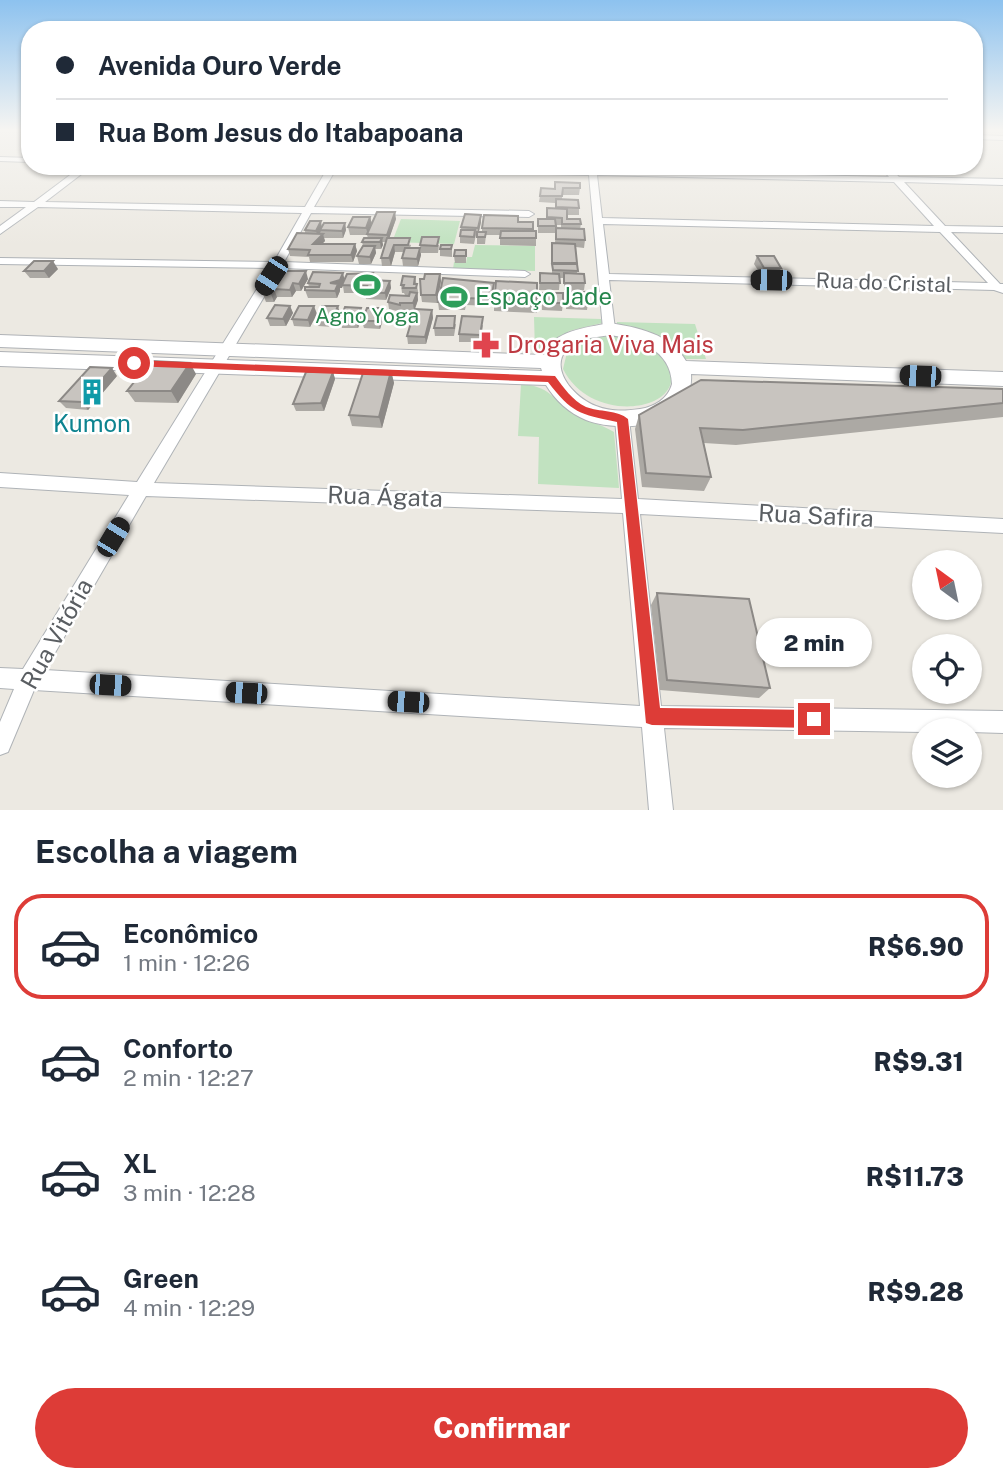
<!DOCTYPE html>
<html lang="pt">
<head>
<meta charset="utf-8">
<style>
  body { margin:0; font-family:"Public Sans",sans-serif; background:#f6f6f7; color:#1f2937; height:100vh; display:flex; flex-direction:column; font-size:26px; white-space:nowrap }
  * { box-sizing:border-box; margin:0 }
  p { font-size:23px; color:#747a83 }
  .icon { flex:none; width:38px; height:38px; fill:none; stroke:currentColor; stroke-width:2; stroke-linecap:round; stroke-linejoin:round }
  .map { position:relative; height:810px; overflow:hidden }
  .panel { display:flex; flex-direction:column; background:#fff; flex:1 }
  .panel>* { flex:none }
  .banner { position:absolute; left:21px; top:21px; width:962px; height:154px; border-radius:28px; box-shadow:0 2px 5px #0004; display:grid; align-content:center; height:154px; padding:0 35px; background:#fff }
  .needle { width:46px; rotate:327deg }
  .controls { position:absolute; left:912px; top:550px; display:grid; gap:14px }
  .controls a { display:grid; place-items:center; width:70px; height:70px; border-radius:50%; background:#fff; box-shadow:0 2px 5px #0004; font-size:35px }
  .end { position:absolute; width:32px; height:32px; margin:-16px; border:9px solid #dd3c37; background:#fff; box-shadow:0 0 0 4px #fff }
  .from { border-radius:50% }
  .bubble { position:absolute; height:49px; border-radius:24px; background:#fff; box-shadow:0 2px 5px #0004; font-size:23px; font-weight:800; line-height:49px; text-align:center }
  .car { position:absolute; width:21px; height:42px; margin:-21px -10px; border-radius:9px; box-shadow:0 0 5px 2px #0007; background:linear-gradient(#222 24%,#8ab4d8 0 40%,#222 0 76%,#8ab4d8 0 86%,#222 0) }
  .banner b { display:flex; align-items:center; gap:24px; height:66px; font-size:26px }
  .banner b+b { border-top:2px solid #e0e1e3 }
  .banner i { width:18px; height:18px; background:#1f2937 }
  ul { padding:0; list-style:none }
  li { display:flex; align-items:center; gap:21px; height:105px; margin:0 14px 10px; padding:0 21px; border:4px solid transparent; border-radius:28px }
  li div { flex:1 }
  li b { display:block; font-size:26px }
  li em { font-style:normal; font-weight:800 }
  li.on { border-color:#dd3c37 }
  li>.icon { width:63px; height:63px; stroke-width:1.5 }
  h2 { padding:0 35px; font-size:32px; line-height:84px }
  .cta { display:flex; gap:14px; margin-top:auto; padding:14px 35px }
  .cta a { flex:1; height:80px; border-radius:42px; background:#dd3c37; color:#fff; font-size:28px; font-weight:800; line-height:80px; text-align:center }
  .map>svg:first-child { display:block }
</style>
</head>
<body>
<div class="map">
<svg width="1003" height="810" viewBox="0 0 1003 810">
  <rect width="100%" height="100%" fill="#ece9e2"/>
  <!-- green -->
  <g fill="#c1e2c0">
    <polygon points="401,219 460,221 454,244 392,242"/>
    <polygon points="475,245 535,246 535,271 453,269 454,262 466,263 467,257 472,257"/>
    <polygon points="534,317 601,319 602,323 569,331 547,353 535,352"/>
    <polygon points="617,322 695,324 706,359 680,359 655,335 617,325"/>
    <path d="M600 332C614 334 634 334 647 341 653 343 658 352 662 356 704 407 595 432 563 369L569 344Z"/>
    <path d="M521 384C550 386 552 399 573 413 585 421 601 424 614 432L619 488 538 484 539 437 518 436Z"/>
  </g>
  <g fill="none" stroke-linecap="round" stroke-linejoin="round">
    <!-- street casing -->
    <g stroke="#afb3b7" stroke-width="2">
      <g id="street">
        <polygon points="975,135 1003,136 1003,140 975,139"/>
        <polygon points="0,157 30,158 30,162 0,161"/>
        <path d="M82 166H92L45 202 305 207 327 169 316 166 588 170V166H596L597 170 889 177 880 166H889L899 177 1003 179V185L904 182 945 226 1003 227V233L951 232 1000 284H1003V293L994 290 609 280 615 329 609 333 603 329 589 175 336 169 314 207 529 211 534 214 529 217 311 213 284 262 525 271 530 274 525 277 281 268 154 483 622 499 615 419 617 415H627L629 419 638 499 1003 519V533L640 514 661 706 1003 711V733L970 732V730H924V732L664 728 673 810H649L642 727 34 690 8 752 0 755V722L14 689 0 688V668L23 669 129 495 0 487V473L137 482 270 268 0 264V258L274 262 302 213 38 207 0 234V226L26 207H0V201L34 202ZM597 175 894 182 934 226 602 218ZM603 224 940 232 988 283 609 274ZM146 496 623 513 640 706 45 670Z"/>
      </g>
    </g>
    <!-- secondary casing -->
    <g stroke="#afb2b6" stroke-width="2">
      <path id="secondary" d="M609 323C637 327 671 334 686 361L1003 372V386L691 374C695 427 623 434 586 420 569 413 555 400 546 385L0 366V352L542 371 541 368 0 347V335L544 355C553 330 586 328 609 323ZM609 335C639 339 671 350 672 384 668 399 654 407 640 409 625 411 611 412 596 406 568 395 540 356 582 340 590 337 600 337 609 335Z"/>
    </g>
    <!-- street -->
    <use href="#street" fill="#fff" fill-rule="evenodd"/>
    <!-- secondary -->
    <use href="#secondary" fill="#fff" fill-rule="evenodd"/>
  </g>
  <!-- wall -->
  <g fill="#aca9a4">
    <polygon points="555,182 580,188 579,195 562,195 562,199 579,208 579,215 567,215 567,219 581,224 580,229 585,240 584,248 576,247 577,273 585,283 584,290 564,290 564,278 560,278 559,290 539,290 540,273 552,274 552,243 555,243 556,228 561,229 561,225 555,225 555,233 538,233 538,219 546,219 547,208 555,209 555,203 539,202 541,188 555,189"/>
    <polygon points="481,215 481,222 479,232 482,232 482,228 518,222 533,222 533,231 536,231 536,246 500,245 500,235 486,235 485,244 477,244 477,235 476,235 474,244 460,243 460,236 461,227"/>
    <polygon points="370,217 372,224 396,219 389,238 411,245 410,248 420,248 421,255 418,266 403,266 402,258 404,252 395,252 391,266 382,266 381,258 386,242 382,242 383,245 381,249 375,249 376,253 371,264 359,264 357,256 363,246 362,242 368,238 367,235 350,235 348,227"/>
    <polygon points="345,223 346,230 343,238 324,238 325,241 322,244 355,244 357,251 353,262 310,262 309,257 290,256 288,249 305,234 305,230"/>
    <polygon points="420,245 439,245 438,253 421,253"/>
    <polygon points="452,245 452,257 440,256 440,249"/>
    <polygon points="466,250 466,263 455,263 454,256"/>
    <polygon points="757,256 781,268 778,275 761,275 754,264"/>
    <polygon points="58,269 49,278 30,278 24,271"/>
    <polygon points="278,271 308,279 301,291 296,291 292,297 277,297 274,302 266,302 263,294"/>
    <polygon points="373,273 374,280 390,281 391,288 386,300 366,299 365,293 344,293 343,286 340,288 340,291 337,298 308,298 305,290 309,287 308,283 345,279"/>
    <polygon points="440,274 441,281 437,303 422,302 421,295 424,279"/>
    <polygon points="415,277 418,291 418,300 415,309 432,310 433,318 426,344 408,344 407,336 414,311 402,310 401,312 389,309 388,302 409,296 409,295 405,295 404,293 402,293 401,285"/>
    <polygon points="537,283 537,313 494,311 494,304"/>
    <polygon points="494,290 491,306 466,305 465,310 439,310 438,302"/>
    <polygon points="566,291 588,302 587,310 566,309"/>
    <polygon points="542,293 563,303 562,311 542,310"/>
    <polygon points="290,306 293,313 286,326 270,326 267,318"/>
    <polygon points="383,308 384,316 380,329 364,328 362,321"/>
    <polygon points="317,314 310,327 294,326 292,319"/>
    <polygon points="340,314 334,327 318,326 316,319"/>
    <polygon points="363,315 358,328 342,328 340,320"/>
    <polygon points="456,324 454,336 435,336 434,328"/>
    <polygon points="483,325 481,342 459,342 459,334"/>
    <polygon points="391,371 394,383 382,428 352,426 349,415"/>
    <polygon points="333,372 335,379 324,411 296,411 293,404"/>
    <polygon points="196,374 178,403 135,402 127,391"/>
    <polygon points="117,376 88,410 66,408 59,401"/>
    <polygon points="1003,389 1003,417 736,445 704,443 711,477 704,491 642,487 635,429 639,415"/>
    <polygon points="657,593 770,688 759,698 660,690 651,605"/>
  </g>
  <!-- shaded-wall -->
  <g fill="#8c8986">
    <polygon points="395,212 396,219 388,242 387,235"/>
    <polygon points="481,215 481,222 478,235 478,228"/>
    <polygon points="370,217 372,224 368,235 366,228"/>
    <polygon points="321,221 322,228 318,238 316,231"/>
    <polygon points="345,223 346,230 343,238 342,231"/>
    <polygon points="323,234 325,241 315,251 313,244"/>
    <polygon points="382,238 383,245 381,249 380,242"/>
    <polygon points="355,244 357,251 353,262 351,255"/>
    <polygon points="394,245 395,252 391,266 389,258"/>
    <polygon points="375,246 376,253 371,264 370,257"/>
    <polygon points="420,248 421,255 418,266 417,259"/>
    <polygon points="53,261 58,269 49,278 44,271"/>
    <polygon points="306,271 308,279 301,291 299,284"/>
    <polygon points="343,273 345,281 342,288 340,288 340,291 337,298 335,291 330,283"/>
    <polygon points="440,274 441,281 437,303 436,295"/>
    <polygon points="390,281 391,288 386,300 385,293"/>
    <polygon points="293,283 296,291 292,297 290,290"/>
    <polygon points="274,289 277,297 274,302 271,294"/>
    <polygon points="417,293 418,300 414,311 413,303"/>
    <polygon points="290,306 293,313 286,326 283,319"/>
    <polygon points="314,306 317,314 310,327 308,320"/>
    <polygon points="338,306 340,314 334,327 332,320"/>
    <polygon points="361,308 363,315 358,328 356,321"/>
    <polygon points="383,308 384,316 380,329 378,321"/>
    <polygon points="432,310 433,318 426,344 425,337"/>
    <polygon points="190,363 196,374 178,403 171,391"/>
    <polygon points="112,368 117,376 88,410 82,402"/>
    <polygon points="391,371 394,383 382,428 379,417"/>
    <polygon points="333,372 335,379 324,411 321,403"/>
  </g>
  <!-- building -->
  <g fill="#c8c4bf" stroke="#8c8986" stroke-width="2">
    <polygon points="555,182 580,183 580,188 563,188 562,196 540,196 541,188 555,189"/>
    <polygon points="556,199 578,200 579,208 556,207"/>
    <polygon points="547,208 567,209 567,219 580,219 581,224 562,224 562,218 547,217"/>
    <polygon points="377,212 395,212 387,235 367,234"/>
    <polygon points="465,214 481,215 478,228 461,227"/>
    <polygon points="484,215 518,216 518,222 533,222 533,229 482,228"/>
    <polygon points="353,217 370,217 366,228 348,227"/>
    <polygon points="538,219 555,219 556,226 538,226"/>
    <polygon points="310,221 321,221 316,231 305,230"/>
    <polygon points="324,223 345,223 342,231 320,230"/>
    <polygon points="556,228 584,229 585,240 556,239"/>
    <polygon points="461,230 475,230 474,237 460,236"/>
    <polygon points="501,231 536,231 536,238 500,238"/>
    <polygon points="477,232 486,232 485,237 477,237"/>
    <polygon points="297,233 323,234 313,244 355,244 351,255 308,255 310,250 288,249"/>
    <polygon points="422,237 439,237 437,246 420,245"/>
    <polygon points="364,238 382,238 380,242 362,242"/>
    <polygon points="387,238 410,238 408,245 394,245 389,258 381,258"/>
    <polygon points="552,243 575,244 577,263 552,263"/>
    <polygon points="441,245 452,245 451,249 440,249"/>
    <polygon points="363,246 375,246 370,257 357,256"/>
    <polygon points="405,248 420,248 417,259 402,258"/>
    <polygon points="455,250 466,250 466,256 454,256"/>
    <polygon points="757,256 774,256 781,268 764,268"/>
    <polygon points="34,261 53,261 44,271 24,271"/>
    <polygon points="552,264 577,264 578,271 553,270"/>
    <polygon points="278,271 306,271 299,284 293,283 290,290 274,289 271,294 263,294"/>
    <polygon points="313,272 343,273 340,280 330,283 338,284 335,291 305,290 305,287 319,287 320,284 308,283"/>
    <polygon points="373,273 370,280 390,281 385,293 364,292 367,286 342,285 347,274"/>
    <polygon points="540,273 559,274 560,283 540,283"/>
    <polygon points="564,273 584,274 585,283 564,283"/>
    <polygon points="425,274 440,274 436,295 421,295 420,279 424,279"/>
    <polygon points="403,276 415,277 414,284 417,284 416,288 403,288 404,285 401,285"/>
    <polygon points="443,278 494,283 491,299 465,298 465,303 438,302"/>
    <polygon points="496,281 537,283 537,305 494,304"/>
    <polygon points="566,291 587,292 588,302 567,302"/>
    <polygon points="410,292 417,293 413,303 400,303 400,305 388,302 390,295 409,296"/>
    <rect x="542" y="293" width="21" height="10"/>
    <polygon points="275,305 290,306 283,319 267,318"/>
    <polygon points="299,306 314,306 308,320 292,319"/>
    <polygon points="322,306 338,306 332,320 316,319"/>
    <polygon points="345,307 361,308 356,321 340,320"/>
    <polygon points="367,308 383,308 378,321 362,321"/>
    <polygon points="415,309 432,310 425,337 407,336"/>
    <polygon points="437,316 455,316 454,328 434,328"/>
    <polygon points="462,316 483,317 480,335 459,334"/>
    <polygon points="151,361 190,363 171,391 127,391"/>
    <polygon points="90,367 112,368 82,402 59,401"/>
    <polygon points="364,370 391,371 379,417 349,415"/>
    <polygon points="306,372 333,372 321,403 293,404"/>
    <polygon points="701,380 1003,389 1003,403 743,430 700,428 711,477 646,473 639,415"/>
    <polygon points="657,593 749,599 770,688 667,680"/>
  </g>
  <!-- sky -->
  <linearGradient id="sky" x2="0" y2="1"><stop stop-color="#8dc2ef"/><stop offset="0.53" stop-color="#f6f5f2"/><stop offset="1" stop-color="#f6f5f2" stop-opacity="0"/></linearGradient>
  <rect width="1003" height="245" fill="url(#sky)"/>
  <!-- route -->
  <path fill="#dd3c37" d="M134 360 555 376C564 388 572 400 586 407 599 412 618 410 628 419L660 708 814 710 820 713 823 719 820 725 814 728 652 725 646 723 617 422C579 414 572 413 548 382L130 366 129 363Z"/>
  <!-- icons -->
  <defs>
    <g id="stadium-bare" transform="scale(2.1)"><path d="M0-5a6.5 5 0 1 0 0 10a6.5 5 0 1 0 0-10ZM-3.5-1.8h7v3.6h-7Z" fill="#2e9e5b" stroke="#fff" stroke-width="2.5" paint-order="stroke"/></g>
    <g id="pharmacy-bare" transform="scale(2.1)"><path d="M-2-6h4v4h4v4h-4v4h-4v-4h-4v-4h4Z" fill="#e0444e" stroke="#fff" stroke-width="2.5" paint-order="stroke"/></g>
    <g id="building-bare" transform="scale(2.1)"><path d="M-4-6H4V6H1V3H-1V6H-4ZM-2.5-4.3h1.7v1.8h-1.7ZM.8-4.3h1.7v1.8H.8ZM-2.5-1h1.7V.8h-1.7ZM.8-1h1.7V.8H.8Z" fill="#0f9aa8" stroke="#fff" stroke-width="2.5" paint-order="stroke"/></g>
  </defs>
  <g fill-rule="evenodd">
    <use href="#stadium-bare" x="367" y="285"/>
    <use href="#stadium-bare" x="454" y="297"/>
    <use href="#pharmacy-bare" x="486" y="345"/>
    <use href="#building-bare" x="92" y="392"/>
  </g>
  <g text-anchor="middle" stroke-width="5" stroke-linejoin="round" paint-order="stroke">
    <!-- far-street labels -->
    <g font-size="21" fill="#5a5e62" stroke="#fff">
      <text transform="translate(884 283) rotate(2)" y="7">Rua do Cristal</text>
    </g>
    <!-- far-leisure labels -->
    <g font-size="21" fill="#27864d" stroke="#fff">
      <text x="367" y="323">Agno Yoga</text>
    </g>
    <!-- leisure labels -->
    <g font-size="24" fill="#27864d" stroke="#fff" text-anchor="start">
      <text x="475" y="305">Espaço Jade</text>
    </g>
    <!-- health labels -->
    <g font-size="24" fill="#be3a42" stroke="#fff" text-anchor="start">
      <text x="507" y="353">Drogaria Viva Mais</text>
    </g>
    <!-- culture labels -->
    <g font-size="24" fill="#0d838f" stroke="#fff">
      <text x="92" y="432">Kumon</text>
    </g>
    <!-- street labels -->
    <g font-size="24" fill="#5a5e62" stroke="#fff">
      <text transform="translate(385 497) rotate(2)" y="8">Rua Ágata</text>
      <text transform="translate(816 516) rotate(3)" y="8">Rua Safira</text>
      <text transform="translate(57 634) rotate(-61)" y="8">Rua Vitória</text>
    </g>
  </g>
</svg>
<div class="controls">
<a><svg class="needle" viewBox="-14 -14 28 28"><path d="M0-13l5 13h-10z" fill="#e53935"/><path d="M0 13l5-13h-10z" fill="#747a83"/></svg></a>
<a><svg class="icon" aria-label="locate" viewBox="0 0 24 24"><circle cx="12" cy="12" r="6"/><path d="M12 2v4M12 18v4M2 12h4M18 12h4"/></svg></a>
<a><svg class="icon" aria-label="layers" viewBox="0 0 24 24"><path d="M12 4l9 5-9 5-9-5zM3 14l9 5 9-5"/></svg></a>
</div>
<i class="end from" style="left:134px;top:363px"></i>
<i class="end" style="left:814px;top:719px"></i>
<div class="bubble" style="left:756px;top:618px;width:116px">2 min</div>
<i class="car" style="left:271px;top:276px;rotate:213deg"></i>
<i class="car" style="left:771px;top:280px;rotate:271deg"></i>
<i class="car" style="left:920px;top:376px;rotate:272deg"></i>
<i class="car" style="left:113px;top:537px;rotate:31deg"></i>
<i class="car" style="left:110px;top:685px;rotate:93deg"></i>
<i class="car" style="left:246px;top:693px;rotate:273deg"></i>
<i class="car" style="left:408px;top:702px;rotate:273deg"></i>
<div class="banner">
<b><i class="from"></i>Avenida Ouro Verde</b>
<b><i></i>Rua Bom Jesus do Itabapoana</b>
</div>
</div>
<section class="panel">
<h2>Escolha a viagem</h2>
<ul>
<li class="on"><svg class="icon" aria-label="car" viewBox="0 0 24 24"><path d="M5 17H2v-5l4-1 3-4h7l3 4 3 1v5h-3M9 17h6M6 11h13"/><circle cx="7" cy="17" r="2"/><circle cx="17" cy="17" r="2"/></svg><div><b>Econômico</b><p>1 min · 12:26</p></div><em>R$6.90</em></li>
<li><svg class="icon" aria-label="car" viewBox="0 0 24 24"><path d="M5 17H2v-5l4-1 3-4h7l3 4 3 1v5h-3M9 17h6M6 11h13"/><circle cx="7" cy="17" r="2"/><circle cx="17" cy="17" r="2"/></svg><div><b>Conforto</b><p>2 min · 12:27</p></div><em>R$9.31</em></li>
<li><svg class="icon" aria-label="car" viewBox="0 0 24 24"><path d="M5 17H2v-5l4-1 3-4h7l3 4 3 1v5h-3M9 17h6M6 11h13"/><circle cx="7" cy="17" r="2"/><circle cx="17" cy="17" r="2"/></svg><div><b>XL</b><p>3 min · 12:28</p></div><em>R$11.73</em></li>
<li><svg class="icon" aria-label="car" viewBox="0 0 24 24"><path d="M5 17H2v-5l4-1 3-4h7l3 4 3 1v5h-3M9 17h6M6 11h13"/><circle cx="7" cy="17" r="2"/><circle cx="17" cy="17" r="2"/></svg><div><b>Green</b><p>4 min · 12:29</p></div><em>R$9.28</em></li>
</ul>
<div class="cta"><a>Confirmar</a></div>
</section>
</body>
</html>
